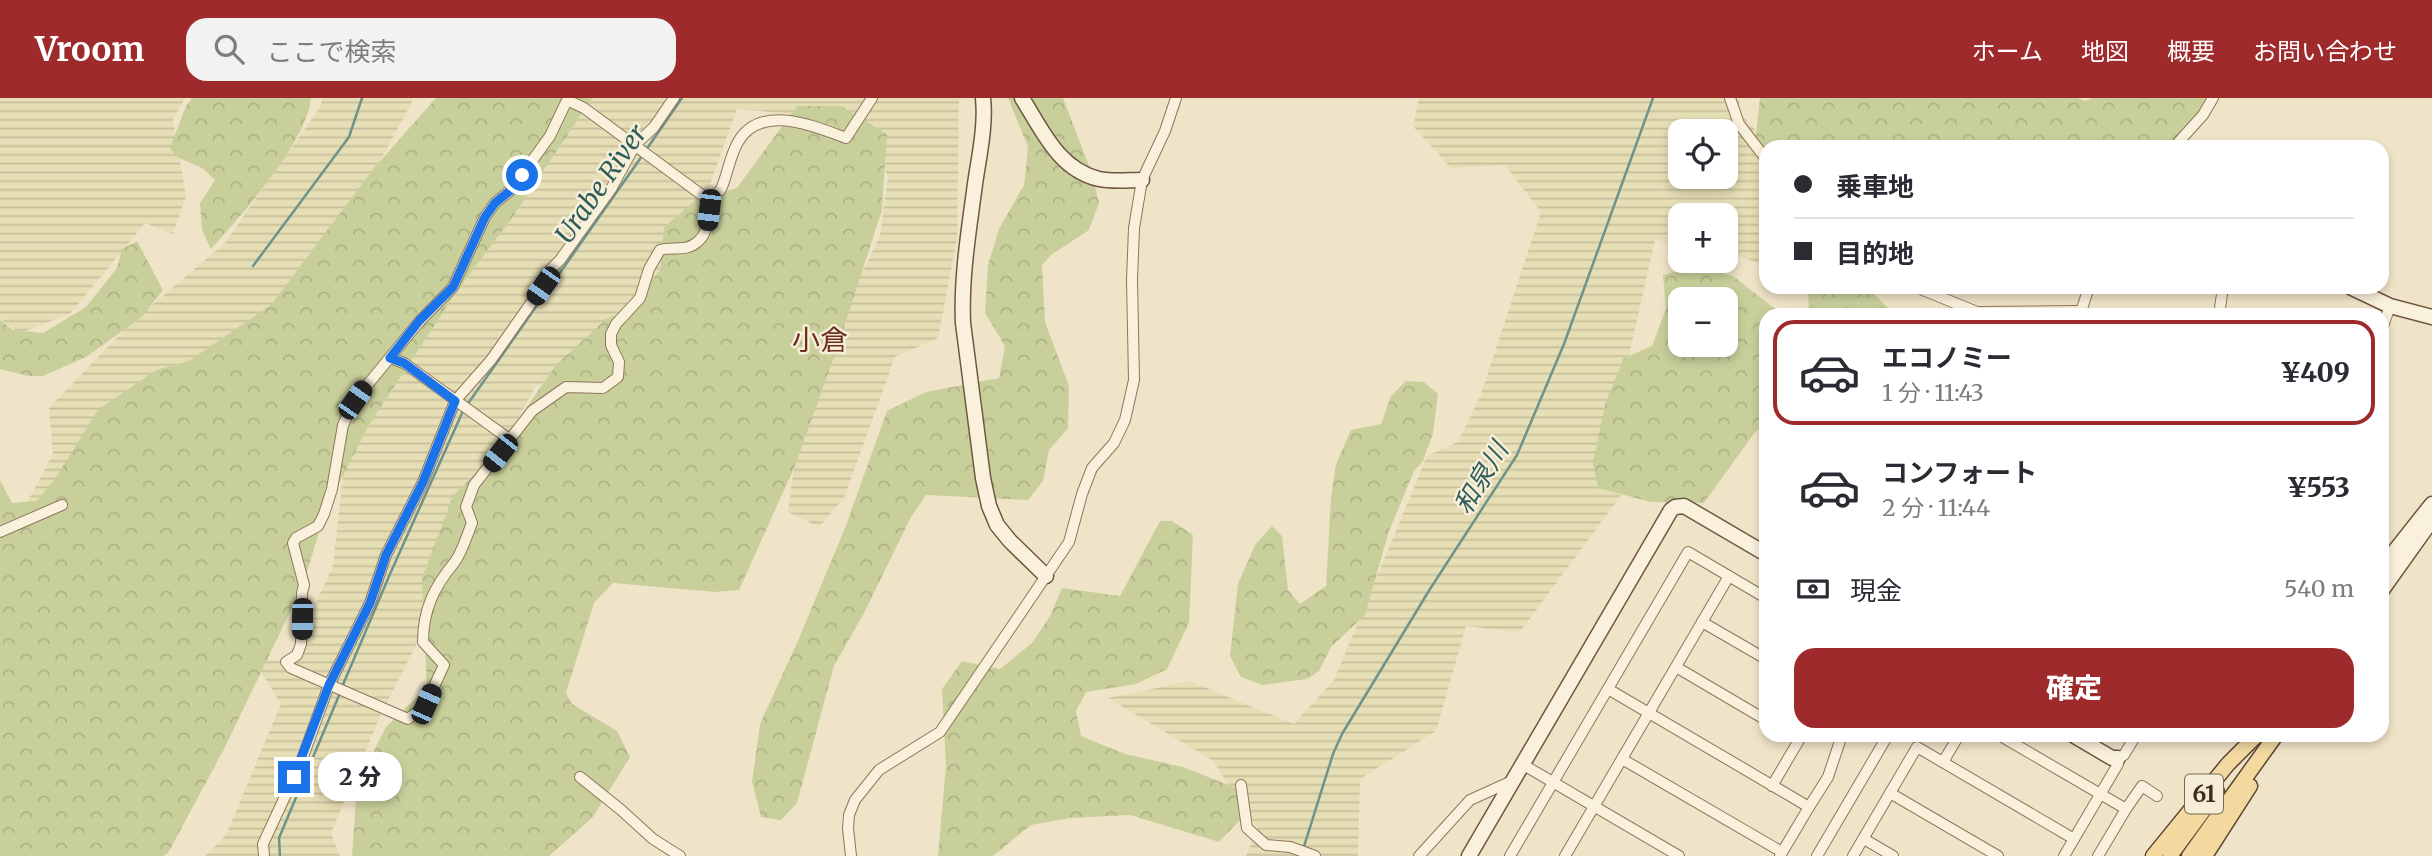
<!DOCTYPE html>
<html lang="ja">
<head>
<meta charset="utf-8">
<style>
  body { margin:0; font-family:Merriweather,"Noto Sans JP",serif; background:#f2f2f3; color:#2b2b33; height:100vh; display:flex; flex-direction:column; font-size:26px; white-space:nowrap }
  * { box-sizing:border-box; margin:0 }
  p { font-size:23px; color:#7c7c81 }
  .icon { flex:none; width:38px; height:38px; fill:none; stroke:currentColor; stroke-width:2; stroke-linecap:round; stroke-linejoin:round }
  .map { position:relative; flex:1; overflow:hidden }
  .side { position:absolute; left:1759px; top:210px; width:630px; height:434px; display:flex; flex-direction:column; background:#fff; border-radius:21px; box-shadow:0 4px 10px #0003 }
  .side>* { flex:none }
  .top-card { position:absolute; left:1759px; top:42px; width:630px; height:154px; border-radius:21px; box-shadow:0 4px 10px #0003; display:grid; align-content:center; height:154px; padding:0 35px; background:#fff }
  .tools { position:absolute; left:1668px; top:21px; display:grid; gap:14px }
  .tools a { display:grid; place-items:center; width:70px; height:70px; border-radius:14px; background:#fff; box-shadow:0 4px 10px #0003; font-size:35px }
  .end { position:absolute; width:32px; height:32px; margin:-16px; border:9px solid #1a73e8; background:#fff; box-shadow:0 0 0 4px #fff }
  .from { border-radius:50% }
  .bubble { position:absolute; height:49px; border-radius:21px; background:#fff; box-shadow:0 4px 10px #0003; font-size:23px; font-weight:800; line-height:49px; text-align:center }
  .car { position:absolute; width:21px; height:42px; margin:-21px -10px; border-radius:9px; box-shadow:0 0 5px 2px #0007; background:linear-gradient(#222 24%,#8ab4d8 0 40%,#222 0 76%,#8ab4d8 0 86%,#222 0) }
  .top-card b { display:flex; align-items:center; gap:24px; height:66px; font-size:26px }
  .top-card b+b { border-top:2px solid #e1e1e2 }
  .top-card i { width:18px; height:18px; background:#2b2b33 }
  ul { padding:12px 0 0; list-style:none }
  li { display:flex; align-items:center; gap:21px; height:105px; margin:0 14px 10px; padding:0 21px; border:4px solid transparent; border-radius:21px }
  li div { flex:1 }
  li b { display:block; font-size:26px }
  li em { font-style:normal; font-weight:800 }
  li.active { border-color:#9e2a2b }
  li>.icon { width:63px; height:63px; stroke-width:1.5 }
  .pay { display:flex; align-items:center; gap:18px; height:77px; padding:0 35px; font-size:26px }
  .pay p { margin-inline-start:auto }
  .action { display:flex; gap:14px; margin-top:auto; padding:14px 35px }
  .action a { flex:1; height:80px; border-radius:21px; background:#9e2a2b; color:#fff; font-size:28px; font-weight:800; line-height:80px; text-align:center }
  header { display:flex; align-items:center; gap:42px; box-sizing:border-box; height:98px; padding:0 35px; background:#9e2a2b; color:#fff }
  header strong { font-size:33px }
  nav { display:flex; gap:38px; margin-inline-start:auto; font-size:24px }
  .search { width:490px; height:63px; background:#f2f2f3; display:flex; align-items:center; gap:18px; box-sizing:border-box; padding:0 24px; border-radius:21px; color:#7c7c81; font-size:26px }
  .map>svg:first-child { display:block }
</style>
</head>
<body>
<header>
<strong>Vroom</strong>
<div class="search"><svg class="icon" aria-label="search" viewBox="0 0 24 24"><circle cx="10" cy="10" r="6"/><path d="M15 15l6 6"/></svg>ここで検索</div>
<nav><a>ホーム</a><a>地図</a><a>概要</a><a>お問い合わせ</a></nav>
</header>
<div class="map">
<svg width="2432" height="758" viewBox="0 0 2432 758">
  <defs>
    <pattern id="farmland-rules" width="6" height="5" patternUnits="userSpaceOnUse" patternTransform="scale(1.75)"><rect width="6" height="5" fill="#e6deb5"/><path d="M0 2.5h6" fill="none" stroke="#c6bf9b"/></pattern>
    <pattern id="forest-crowns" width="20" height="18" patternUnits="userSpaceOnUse" patternTransform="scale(1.75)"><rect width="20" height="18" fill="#c9cf9b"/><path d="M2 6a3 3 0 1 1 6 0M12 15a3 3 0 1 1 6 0" fill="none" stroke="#aeb285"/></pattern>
  </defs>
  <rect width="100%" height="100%" fill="#f0e4c8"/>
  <!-- farmland -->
  <g fill="url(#farmland-rules)" fill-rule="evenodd">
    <polygon points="0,0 185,0 173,22 186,98 173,136 145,125 70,216 20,235 0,221"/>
    <polygon points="323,0 414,0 384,56 301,182 582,0 959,0 957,141 938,240 895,259 844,400 819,429 788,414 804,294 880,138 888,79 865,22 737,11 707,94 667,155 618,261 536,287 431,483 418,543 381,616 331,735 340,758 205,758 226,737 281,606 251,558 288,564 333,468 346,352 94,358 21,416 53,356 49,310 131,225 225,145 320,9"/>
    <path d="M1419 0H1740L1739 13 1770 49H1766V168L1726 153V117H1680V145L1655 142 1621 293 1631 384 1520 534 1466 528 1436 633 1360 681 1358 758H1246L1258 730 1212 662 1108 600 1190 583 1294 626 1334 582 1427 358 1458 344 1481 296 1541 114 1505 67 1451 70 1413 28ZM1680 33H1726V79H1680Z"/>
  </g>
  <!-- forest -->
  <g fill="url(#forest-crowns)" fill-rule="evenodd">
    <path d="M192 0H311C307 44 241 118 211 151L202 132 200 105 215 82 202 70 177 59 170 50 186 8Z"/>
    <polygon points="436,0 592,0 512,120 457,193 369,327 326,411 303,487 225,649 168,755 163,758 0,758 0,382 12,405 36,403 55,381 98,312 156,272 189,263 271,207 374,70"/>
    <polygon points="1008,0 1063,0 1092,76 1099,105 1089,132 1051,157 1042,167 1045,224 1069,288 1068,330 1049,352 1043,383 1028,402 926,397 911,419 864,515 834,568 797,705 781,722 761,719 752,684 760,626 797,545 845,430 887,313 926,294 999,280 1005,248 985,215 988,167 999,131 1024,87 1028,49"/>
    <polygon points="1760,0 2078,0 2085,3 2092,0 2206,0 2188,42 2182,49 1766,49 1766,65 1754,54"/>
    <polygon points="797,8 841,8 887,36 882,112 837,251 794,370 739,492 715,494 613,485 594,505 566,595 572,606 617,633 630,659 593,719 549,758 352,758 357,686 386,629 427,589 422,480 453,398 494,356 556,267 606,221 629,212 660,172 664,129 697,101 737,90"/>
    <polygon points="137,143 163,192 142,219 86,259 43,278 28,278 0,271 0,222 13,232 43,235 86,209 117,170 122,151"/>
    <path d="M1699 168 1733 178 1783 217H1766V327L1755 334 1704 405 1651 404 1598 390 1593 365 1606 303 1624 260 1652 248 1666 211 1663 177ZM1680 201H1726V247H1680Z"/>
    <polygon points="1805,189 1867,189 1895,217 1809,217 1808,193"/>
    <polygon points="1406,283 1424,284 1438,296 1433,335 1423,363 1414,373 1389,433 1365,517 1331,549 1319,573 1307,581 1263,587 1241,579 1230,558 1238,486 1255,447 1272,428 1282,438 1288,492 1300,506 1326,488 1331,400 1336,366 1351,332 1381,326 1391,298"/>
    <polygon points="1160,423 1172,423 1193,437 1189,525 1167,571 1136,586 1086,594 1076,613 1081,638 1125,656 1183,669 1241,692 1241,721 1219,744 1130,717 1070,720 1031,727 993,758 938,758 946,667 942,591 962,563 1000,571 1032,545 1050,518 1062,490 1120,498"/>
  </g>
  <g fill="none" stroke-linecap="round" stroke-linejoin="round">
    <!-- stream -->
    <g stroke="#6f938a" stroke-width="2.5">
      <polyline points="646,52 682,0"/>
      <polyline points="253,168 349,39 362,0"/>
      <polyline points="467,307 642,58"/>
      <polyline points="342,589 390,476 463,313"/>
      <polyline points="280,758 279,740 340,595"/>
      <polyline points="1301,758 1333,656 1342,636 1430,491 1517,357 1564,246 1653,0"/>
    </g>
    <!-- street casing -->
    <g stroke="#8d765c" stroke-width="12">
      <g id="street">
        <path d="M568 0 550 38 511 92 495 105 485 119 453 189 419 224 355 302 343 327 332 391 324 416 318 428 296 440 293 445 304 487 302 495 301 546 297 557 286 564 291 570 408 621 426 606 444 567 423 544C423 512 434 489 454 465 462 455 467 437 472 425L466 409 474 387 532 313 566 289 603 290 618 279 619 264 611 247V236L616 226 640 200 649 171 660 152C672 148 685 154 696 145 710 135 706 121 709 106 711 99 719 96 722 89 728 74 730 58 738 44 760 5 814 28 846 40L872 0"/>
        <polyline points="1730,0 1739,26 1766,61"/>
        <polyline points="567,2 584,10 710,103"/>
        <polyline points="2174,49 2203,17 2213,0"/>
        <polyline points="1921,189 1923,192 1977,214 2080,213"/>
        <polyline points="2080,217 2089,189"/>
        <polyline points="2219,217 2223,189"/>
        <polyline points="2382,231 2390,208"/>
        <polyline points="390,260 404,265 509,341"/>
        <polyline points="0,434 62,407"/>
        <polyline points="1702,524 1766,561"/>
        <polyline points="1676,569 1766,622"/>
        <polyline points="1608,591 1809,709 1780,758"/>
        <polyline points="1999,637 2126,711 2098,758"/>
        <polyline points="1622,661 1782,754"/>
        <polyline points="1943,664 1959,637"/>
        <polyline points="1522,666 1679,758"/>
        <polyline points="580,679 620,711 653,741 680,758"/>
        <polyline points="1241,687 1247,730 1266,747 1290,749 1315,758"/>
        <polyline points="1772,688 1802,637"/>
        <polyline points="1890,695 1998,758"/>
        <polyline points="1809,709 1828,679 1842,637"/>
        <polyline points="2126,711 2142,688 2157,698"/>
        <polyline points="1864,741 1893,758"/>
        <polyline points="264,758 263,746 301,664 329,587 370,505 386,457 423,384 455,303 491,262 543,188 546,176 560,162 611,91 635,47 654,29 674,0"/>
        <polyline points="851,758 848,730 849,717 855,702 879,672 940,634 1069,444 1082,396 1092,370 1114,345 1125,322 1134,282 1132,182 1134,130 1142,82 1165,33 1176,0"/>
        <polyline points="1419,758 1470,702 1512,683"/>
        <polyline points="1510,758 1688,454 1766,500"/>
        <polyline points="1565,758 1729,478"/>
        <polyline points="1817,758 1888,637"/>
        <polyline points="1853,758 1917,649 2074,741"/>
        <polyline points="2064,758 2118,666 2118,660 2124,657 2136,637"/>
      </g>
    </g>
    <!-- secondary casing -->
    <g stroke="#6f573f" stroke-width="17">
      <g id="secondary">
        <path d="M983 0C986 28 979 58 975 86 969 132 961 178 963 225L983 380 989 408 997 427 1010 443 1046 478"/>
        <path d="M1022 0C1042 32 1059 72 1099 81 1113 84 1128 82 1142 82"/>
        <polyline points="2350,189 2390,208 2432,219"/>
        <polyline points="2382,469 2432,406"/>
        <polyline points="2382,492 2432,422"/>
        <polyline points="2073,637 2112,660 2118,660"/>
        <polyline points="1469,758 1671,412 1675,409 1684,408 1766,456"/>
      </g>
    </g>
    <!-- primary casing -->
    <g stroke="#5b4430" stroke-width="17">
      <g id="primary">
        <polyline points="2153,758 2228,666 2257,637"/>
        <polyline points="2170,758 2217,694"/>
        <polyline points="2189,758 2276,637"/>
        <polyline points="2205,758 2250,688"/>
      </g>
    </g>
    <!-- street -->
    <use href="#street" stroke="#faf1dc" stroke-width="10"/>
    <!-- secondary -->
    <use href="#secondary" stroke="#faf1dc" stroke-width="14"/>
    <!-- primary -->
    <use href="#primary" stroke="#f3d9a0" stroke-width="14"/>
  </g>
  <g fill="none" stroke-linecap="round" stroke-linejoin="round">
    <!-- route -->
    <polyline stroke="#1a73e8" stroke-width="9" points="294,679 329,587 370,505 386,457 423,384 455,303 404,265 390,260 419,223 453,189 485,119 495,105 511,92 522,77"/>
  </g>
  <g text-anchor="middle" stroke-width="5" stroke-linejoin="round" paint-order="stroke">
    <!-- shield labels -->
    <rect fill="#f7eed8" stroke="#756857" stroke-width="2" x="2185" y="676.5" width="38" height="39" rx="5"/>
    <g font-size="23" font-weight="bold" fill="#3d2e20">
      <text x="2204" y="704">61</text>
    </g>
    <!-- water labels -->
    <g font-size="26" font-style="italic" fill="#2f5d5a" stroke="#f7eed8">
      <text transform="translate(601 86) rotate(-55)" y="9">Urabe River</text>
      <text transform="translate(1481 380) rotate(-59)" y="9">和泉川</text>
    </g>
    <!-- quarter labels -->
    <g font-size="28" fill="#6b2e1e" stroke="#f7eed8">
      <text x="820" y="252">小倉</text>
    </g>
  </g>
</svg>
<div class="tools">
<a><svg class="icon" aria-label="locate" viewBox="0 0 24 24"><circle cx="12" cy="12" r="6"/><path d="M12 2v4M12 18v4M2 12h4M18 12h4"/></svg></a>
<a>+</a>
<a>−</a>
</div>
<i class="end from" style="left:522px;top:77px"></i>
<i class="end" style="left:294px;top:679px"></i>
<div class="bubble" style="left:318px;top:654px;width:84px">2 分</div>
<i class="car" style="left:709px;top:112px;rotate:187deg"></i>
<i class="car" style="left:543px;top:188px;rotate:215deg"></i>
<i class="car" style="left:355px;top:302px;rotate:35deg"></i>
<i class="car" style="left:500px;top:355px;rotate:218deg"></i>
<i class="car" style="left:302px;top:521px;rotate:181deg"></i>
<i class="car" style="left:426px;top:606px;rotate:24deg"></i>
<div class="top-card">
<b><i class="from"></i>乗車地</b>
<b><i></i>目的地</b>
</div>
<section class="side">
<ul>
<li class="active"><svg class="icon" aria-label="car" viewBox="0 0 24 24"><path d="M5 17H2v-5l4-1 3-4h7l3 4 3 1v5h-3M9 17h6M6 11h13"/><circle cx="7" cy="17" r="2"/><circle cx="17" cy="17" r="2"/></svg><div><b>エコノミー</b><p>1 分 · 11:43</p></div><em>¥409</em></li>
<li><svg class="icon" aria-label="car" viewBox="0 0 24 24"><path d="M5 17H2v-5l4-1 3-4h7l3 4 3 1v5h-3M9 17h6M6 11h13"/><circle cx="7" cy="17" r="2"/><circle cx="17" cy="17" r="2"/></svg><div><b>コンフォート</b><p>2 分 · 11:44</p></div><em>¥553</em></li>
</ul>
<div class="pay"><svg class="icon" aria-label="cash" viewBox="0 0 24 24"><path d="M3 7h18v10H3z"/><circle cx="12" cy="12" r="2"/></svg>現金<p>540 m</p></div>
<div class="action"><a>確定</a></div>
</section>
</div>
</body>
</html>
